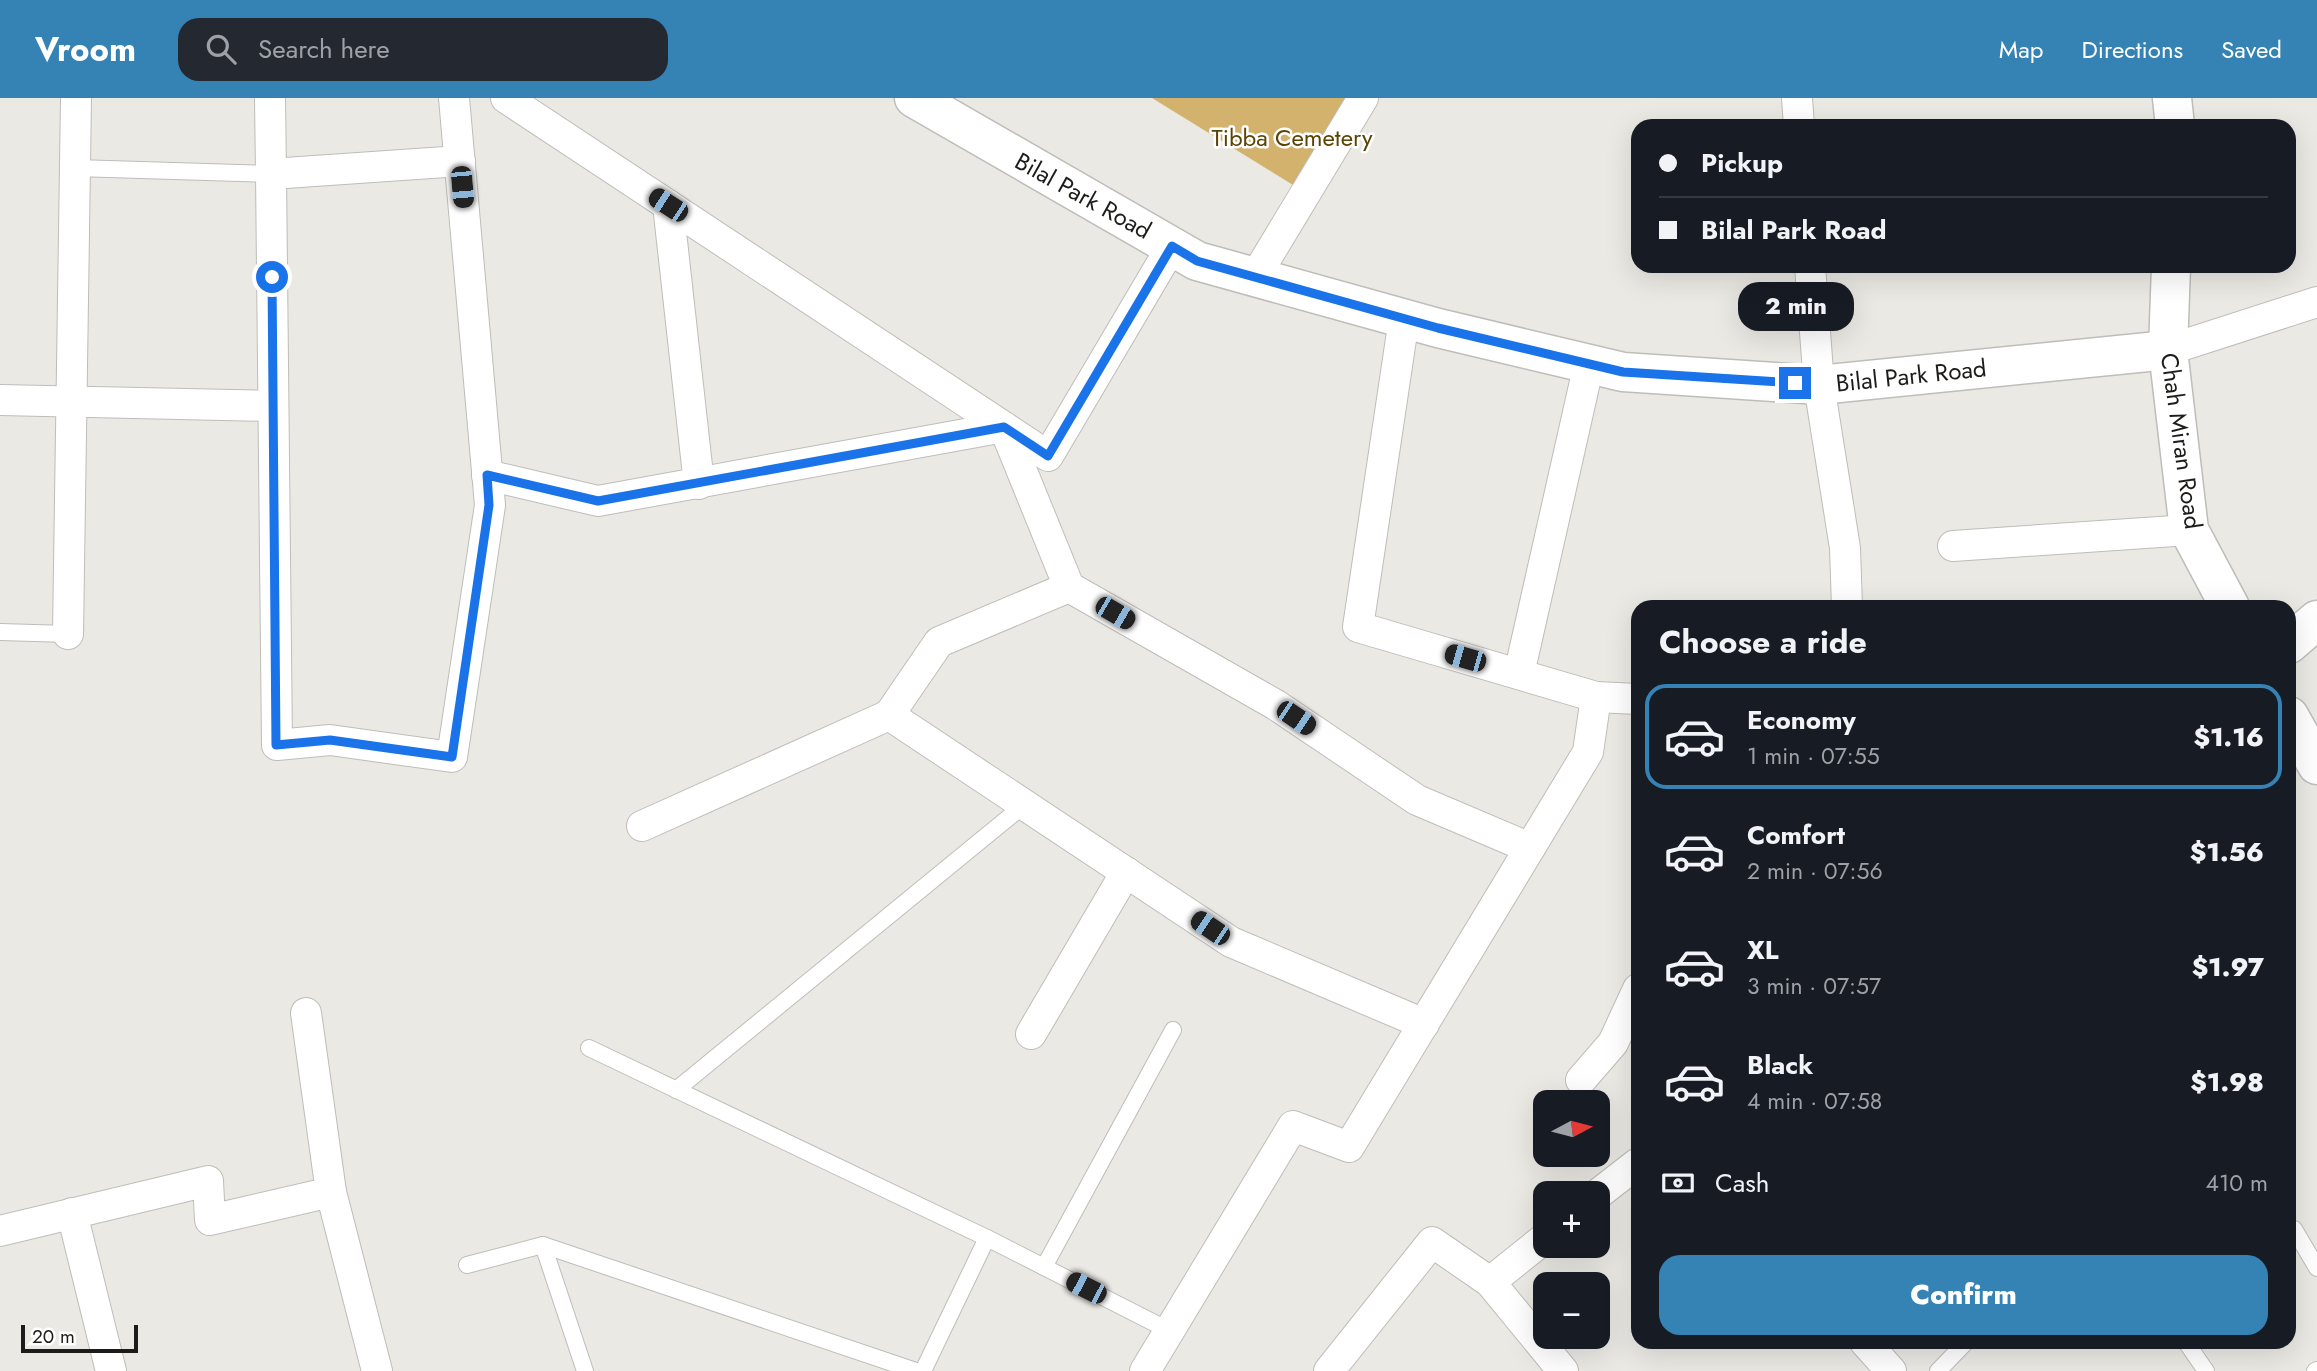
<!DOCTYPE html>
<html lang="en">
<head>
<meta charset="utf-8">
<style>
  body { margin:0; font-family:Jost,sans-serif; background:#242831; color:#f1f3f6; height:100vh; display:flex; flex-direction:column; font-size:26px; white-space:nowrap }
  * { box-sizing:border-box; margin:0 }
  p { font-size:23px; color:#9ea1a6 }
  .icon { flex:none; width:38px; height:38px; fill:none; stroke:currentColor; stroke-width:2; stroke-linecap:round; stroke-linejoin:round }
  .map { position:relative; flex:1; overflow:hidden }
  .drawer { position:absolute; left:1631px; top:502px; width:665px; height:749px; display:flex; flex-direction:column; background:#171b24; border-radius:21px; box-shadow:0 7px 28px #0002 }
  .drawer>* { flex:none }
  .banner { position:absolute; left:1631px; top:21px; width:665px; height:154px; border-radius:21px; box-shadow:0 7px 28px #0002; display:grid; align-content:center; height:154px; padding:0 28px; background:#171b24 }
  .needle { width:46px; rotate:83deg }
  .fabs { position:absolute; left:1533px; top:992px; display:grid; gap:14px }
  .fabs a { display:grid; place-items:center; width:77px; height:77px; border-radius:14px; background:#171b24; box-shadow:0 7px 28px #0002; font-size:35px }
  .scale { position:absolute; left:21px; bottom:18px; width:117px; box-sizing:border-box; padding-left:7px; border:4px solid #1d1c1a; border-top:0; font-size:19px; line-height:24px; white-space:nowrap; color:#1d1c1a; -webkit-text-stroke:5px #fff; paint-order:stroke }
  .end { position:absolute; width:32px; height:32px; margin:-16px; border:9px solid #1a73e8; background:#fff; box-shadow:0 0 0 4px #fff }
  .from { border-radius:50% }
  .bubble { position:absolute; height:49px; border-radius:21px; background:#171b24; box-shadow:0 7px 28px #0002; font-size:23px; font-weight:800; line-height:49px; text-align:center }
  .car { position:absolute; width:21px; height:42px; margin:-21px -10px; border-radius:9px; box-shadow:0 0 5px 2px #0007; background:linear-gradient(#222 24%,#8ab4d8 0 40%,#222 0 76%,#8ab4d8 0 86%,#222 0) }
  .banner b { display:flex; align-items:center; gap:24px; height:66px; font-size:26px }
  .banner b+b { border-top:2px solid #363941 }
  .banner i { width:18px; height:18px; background:#f1f3f6 }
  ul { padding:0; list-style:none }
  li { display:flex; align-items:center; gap:21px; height:105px; margin:0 14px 10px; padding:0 14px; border:4px solid transparent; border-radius:21px }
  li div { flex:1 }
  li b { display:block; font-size:26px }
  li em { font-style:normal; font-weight:800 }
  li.selected { border-color:#3582b4 }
  li>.icon { width:63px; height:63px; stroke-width:1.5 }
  h2 { padding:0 28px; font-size:32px; line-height:84px }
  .pay { display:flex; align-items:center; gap:18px; height:77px; padding:0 28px; font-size:26px }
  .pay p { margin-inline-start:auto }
  .action { display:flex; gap:14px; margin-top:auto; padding:14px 28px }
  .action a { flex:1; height:80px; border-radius:21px; background:#3582b4; color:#fff; font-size:28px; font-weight:800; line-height:80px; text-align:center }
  header { display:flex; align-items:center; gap:42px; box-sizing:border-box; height:98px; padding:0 35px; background:#3582b4; color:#fff }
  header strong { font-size:33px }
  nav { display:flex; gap:38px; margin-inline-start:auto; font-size:24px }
  .search { width:490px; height:63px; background:#242831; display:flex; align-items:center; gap:18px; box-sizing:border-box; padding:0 24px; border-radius:21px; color:#9ea1a6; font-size:26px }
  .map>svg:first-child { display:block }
</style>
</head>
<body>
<header>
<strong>Vroom</strong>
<div class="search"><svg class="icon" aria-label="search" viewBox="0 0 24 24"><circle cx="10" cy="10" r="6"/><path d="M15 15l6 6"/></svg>Search here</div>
<nav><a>Map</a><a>Directions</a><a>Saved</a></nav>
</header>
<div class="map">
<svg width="2317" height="1273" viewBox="0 0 2317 1273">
  <rect width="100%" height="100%" fill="#ebe9e4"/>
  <!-- green -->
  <polygon fill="#d3b26d" points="1152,0 1364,0 1306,95"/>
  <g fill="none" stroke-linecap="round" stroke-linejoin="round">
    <!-- lane casing -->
    <g stroke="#bfbdb9" stroke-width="18">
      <g id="lane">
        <polyline points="75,70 271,76"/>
        <polyline points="0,534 68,536"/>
        <polyline points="589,950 987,1140 1170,1233"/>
        <polyline points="676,992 1024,707"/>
        <polyline points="2289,1134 2294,1131 2317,1170"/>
        <polyline points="543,1147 585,1273"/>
        <polyline points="467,1167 543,1147 916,1273"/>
        <polyline points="1044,1169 1173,932"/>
        <polyline points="2186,1244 2206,1273"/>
        <polyline points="923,1273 987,1140"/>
        <polyline points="1938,1273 1966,1244"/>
        <polyline points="2315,1273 2317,1272"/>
      </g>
    </g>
    <!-- street casing -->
    <g stroke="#bfbdb9" stroke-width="32">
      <g id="street">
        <polyline points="270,0 271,76 460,63"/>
        <polyline points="506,0 1048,358 1172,148"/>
        <polyline points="1797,0 1799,28"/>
        <polyline points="271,76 277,647 330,642 452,659 490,407 454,0"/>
        <polyline points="668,107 699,386"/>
        <polyline points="1810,168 1819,287 1845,450 1847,509"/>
        <polyline points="1255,179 1363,0"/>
        <polyline points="1404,221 1358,529 1596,599"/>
        <polyline points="2168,252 2317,204"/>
        <polyline points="0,302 273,308"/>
        <polyline points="487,377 598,403 1004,329 1069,489 1276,607 1417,702 1530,750"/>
        <polyline points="1953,448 2189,432"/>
        <polyline points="68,536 76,0"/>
        <polyline points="1519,576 1589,266"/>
        <polyline points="889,617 1231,844 1424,926"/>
        <polyline points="642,728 889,617 939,544 1069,489"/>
        <polyline points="306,915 331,1094 377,1273"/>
        <polyline points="1031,936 1126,774"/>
        <polyline points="1581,982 1613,945 1638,891"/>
        <polyline points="1598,1096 1638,1065"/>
        <polyline points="72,1115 111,1273"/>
        <polyline points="0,1133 208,1083 210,1122 331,1094"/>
        <polyline points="1490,1184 1545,1140"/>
        <polyline points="1865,1244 1891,1273"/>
        <polyline points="1145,1273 1293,1028 1349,1049 1588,654 1596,599 1638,601"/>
        <polyline points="1329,1273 1432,1144 1490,1184 1563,1273"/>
      </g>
    </g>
    <!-- secondary casing -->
    <g stroke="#bfbdb9" stroke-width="41">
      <g id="secondary">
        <polyline points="914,0 1197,163 1438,230 1623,274 1819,287 2168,252"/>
        <polyline points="2172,0 2175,28"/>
        <polyline points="2171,168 2168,252 2189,432 2230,509"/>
        <polyline points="2289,546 2317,522"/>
        <polyline points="2289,618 2317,667"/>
      </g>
    </g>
    <!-- lane -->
    <use href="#lane" stroke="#fff" stroke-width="16"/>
    <!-- street -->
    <use href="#street" stroke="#fff" stroke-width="30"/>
    <!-- secondary -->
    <use href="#secondary" stroke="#fff" stroke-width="38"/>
  </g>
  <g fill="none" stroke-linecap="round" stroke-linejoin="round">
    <!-- route -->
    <polyline stroke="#1a73e8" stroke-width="9" points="272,179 276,647 330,642 452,659 489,407 487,377 598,403 1004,329 1048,358 1172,148 1197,163 1438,230 1623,274 1795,285"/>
  </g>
  <g text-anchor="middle" stroke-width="5" stroke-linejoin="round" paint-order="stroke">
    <!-- park labels -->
    <g font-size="24" fill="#5c4304" stroke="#fff">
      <text x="1292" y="48">Tibba Cemetery</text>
    </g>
    <!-- street labels -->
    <g font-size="24" fill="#1d1c1a" stroke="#fff">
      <text transform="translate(1083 98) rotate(29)" y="8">Bilal Park Road</text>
      <text transform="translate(1911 278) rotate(-6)" y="8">Bilal Park Road</text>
      <text transform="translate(2181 343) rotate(82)" y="8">Chah Miran Road</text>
    </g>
  </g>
</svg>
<div class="fabs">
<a><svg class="needle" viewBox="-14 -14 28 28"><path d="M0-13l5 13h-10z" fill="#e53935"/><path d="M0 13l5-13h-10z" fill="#9ea1a6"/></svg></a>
<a>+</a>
<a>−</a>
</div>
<div class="scale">20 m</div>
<i class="end from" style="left:272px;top:179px"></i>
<i class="end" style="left:1795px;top:285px"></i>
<div class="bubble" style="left:1738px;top:184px;width:116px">2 min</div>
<i class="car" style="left:462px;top:89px;rotate:175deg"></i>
<i class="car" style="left:668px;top:107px;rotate:303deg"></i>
<i class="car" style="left:1115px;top:515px;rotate:120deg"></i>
<i class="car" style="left:1465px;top:560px;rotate:286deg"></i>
<i class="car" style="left:1296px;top:620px;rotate:124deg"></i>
<i class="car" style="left:1210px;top:830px;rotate:304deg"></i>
<i class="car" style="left:1086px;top:1190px;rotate:297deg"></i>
<div class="banner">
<b><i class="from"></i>Pickup</b>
<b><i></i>Bilal Park Road</b>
</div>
<section class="drawer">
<h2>Choose a ride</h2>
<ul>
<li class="selected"><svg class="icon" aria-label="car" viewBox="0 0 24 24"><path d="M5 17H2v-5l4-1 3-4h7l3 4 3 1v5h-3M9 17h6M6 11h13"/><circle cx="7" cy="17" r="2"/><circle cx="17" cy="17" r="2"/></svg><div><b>Economy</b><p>1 min · 07:55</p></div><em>$1.16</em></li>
<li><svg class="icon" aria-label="car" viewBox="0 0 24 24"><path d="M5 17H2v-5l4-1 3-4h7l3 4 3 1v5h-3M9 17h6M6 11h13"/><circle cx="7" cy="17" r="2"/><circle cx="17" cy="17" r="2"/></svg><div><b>Comfort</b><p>2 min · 07:56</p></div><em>$1.56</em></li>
<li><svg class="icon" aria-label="car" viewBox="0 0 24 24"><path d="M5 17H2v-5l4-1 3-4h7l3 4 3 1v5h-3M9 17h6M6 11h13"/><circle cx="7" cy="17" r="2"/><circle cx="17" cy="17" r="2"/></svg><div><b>XL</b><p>3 min · 07:57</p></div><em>$1.97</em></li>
<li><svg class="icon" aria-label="car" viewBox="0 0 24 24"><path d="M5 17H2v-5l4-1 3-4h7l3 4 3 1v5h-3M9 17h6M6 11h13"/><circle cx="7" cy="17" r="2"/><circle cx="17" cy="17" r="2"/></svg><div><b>Black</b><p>4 min · 07:58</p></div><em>$1.98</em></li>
</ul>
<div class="pay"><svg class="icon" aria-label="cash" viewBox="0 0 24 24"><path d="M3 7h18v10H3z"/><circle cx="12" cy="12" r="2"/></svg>Cash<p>410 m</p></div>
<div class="action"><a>Confirm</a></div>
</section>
</div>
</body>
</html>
